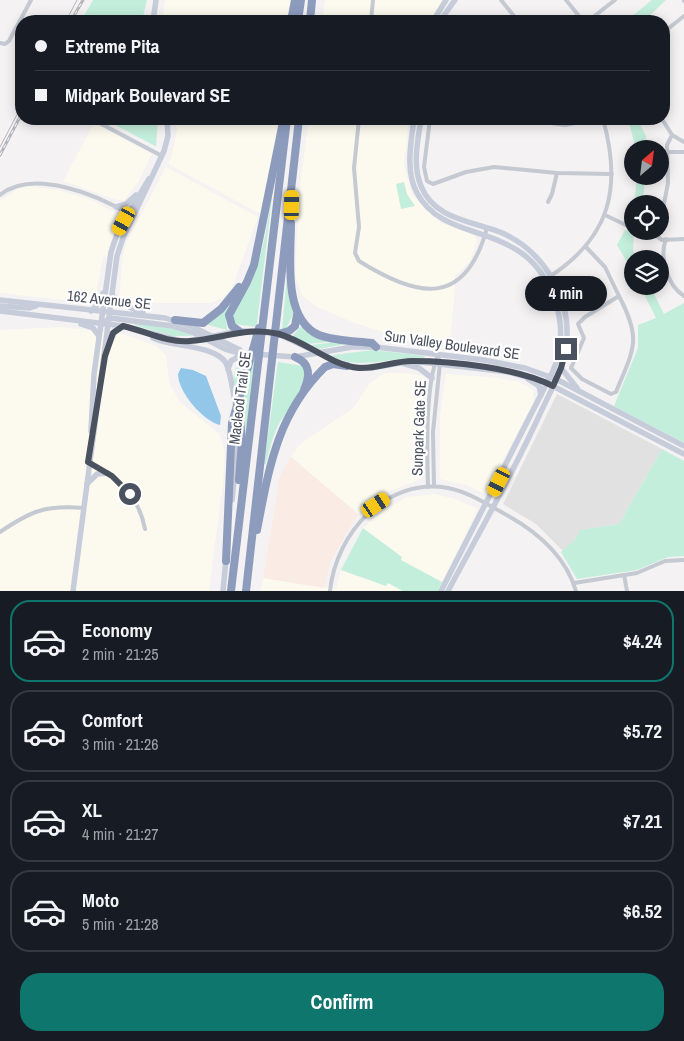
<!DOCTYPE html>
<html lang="en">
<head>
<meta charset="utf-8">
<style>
  body { margin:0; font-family:"Archivo Narrow",sans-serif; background:#242831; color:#f1f3f6; height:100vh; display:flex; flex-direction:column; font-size:19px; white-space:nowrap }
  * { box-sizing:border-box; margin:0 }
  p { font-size:16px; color:#9ea1a6 }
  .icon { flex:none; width:28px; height:28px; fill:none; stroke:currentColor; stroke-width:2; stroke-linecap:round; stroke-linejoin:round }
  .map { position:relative; height:591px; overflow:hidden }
  .drawer { display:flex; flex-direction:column; background:#171b24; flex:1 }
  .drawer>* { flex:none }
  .guide { position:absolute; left:15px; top:15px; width:655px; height:110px; border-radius:20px; box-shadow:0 2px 12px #0003; display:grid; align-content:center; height:110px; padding:0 20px; background:#171b24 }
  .needle { width:32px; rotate:28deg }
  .fabs { position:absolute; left:624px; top:140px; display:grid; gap:10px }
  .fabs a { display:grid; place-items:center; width:45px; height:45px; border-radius:50%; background:#171b24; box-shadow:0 2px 12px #0003; font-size:25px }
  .end { position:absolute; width:22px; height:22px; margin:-11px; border:6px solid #4a515f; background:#fff; box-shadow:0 0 0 2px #fff }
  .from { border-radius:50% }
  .bubble { position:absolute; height:35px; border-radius:18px; background:#171b24; box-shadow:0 2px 12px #0003; font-size:16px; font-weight:700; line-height:35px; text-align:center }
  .car { position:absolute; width:15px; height:30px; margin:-15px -8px; border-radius:6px; box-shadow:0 0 4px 1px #0007; background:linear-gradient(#f5c518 24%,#345 0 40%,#f5c518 0 76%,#345 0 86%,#f5c518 0) }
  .guide b { display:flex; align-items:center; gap:18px; height:48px; font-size:19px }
  .guide b+b { border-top:1px solid #363941 }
  .guide i { width:12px; height:12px; background:#f1f3f6 }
  ul { padding:9px 0 0; list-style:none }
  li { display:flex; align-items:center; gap:15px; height:82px; margin:0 10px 8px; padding:0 10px; border:2px solid #363941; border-radius:20px }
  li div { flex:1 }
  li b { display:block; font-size:19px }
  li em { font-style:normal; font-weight:700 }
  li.on { border-color:#0f766e }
  li>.icon { width:45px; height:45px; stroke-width:1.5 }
  .action { display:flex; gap:10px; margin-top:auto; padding:10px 20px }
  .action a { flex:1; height:58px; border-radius:20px; background:#0f766e; color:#fff; font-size:20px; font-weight:700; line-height:58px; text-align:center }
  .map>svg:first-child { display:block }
</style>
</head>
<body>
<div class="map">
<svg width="684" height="591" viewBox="0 0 684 591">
  <rect width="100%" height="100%" fill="#f4f2f2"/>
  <!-- commercial -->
  <g fill="#fcfaee">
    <polygon points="165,0 292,0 288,21 162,21"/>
    <polygon points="325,0 443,0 430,21 322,21"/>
    <polygon points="176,119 282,119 270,219 168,164 172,155 177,130"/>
    <polygon points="309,119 409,119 404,164 412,195 441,223 473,233 477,241 471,260 454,277 455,289 449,347 412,341 355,323 317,307 302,296 295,274 300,186"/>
    <polygon points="94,123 152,154 139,181 124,200 117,200 63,181"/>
    <polygon points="166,167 258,217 232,288 223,298 211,303 155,303 119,299 123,254 126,243"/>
    <polygon points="27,186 58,190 92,200 119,215 120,223 111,241 107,257 103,256 96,295 90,303 0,293 0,201 16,190"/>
    <polygon points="62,327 123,334 156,346 166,355 169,382 180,402 219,434 225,451 223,483 209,591 0,591 0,330"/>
    <polygon points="384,373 404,373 424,376 423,475 421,479 392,490 358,514 291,457 300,444 353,408 370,383"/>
    <polygon points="446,374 499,378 519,382 533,389 534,401 485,494 466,485 440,479 440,416"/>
    <polygon points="433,494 453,498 478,509 442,582 400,560 363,528 386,509 407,497"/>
    <polygon points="341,570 386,586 388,583 403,591 261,591 263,578 336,589"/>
  </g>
  <!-- education -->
  <polygon fill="#e2e1e1" points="557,394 662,449 619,524 581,530 576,539 563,551 536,524 503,504"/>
  <!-- medical -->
  <polygon fill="#fbebe5" points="291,457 358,514 331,560 324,588 263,578 280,476"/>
  <!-- green -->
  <g fill="#c4eedc">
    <polygon points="93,0 147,0 142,21 81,21"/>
    <polygon points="652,0 666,0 644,21 626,21"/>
    <polygon points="104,119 158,119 156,146 155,146"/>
    <polygon points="628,119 637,119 646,136 644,149 636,149"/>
    <path d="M275 174 257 323 256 327 234 324C230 308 247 294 252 280 266 247 269 209 275 174Z"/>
    <polygon points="637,176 646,176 642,204 634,204"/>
    <polygon points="404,182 407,194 415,206 401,209 396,184"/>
    <polygon points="625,230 634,232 633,250 636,259 632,259 632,271 617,245"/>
    <polygon points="287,275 293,314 286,329 282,330"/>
    <polygon points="640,286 650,286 664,314 684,303 684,443 614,406 638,348 638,325 656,318"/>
    <polygon points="235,295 226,316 227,330 208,325"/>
    <polygon points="135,323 177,329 193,336 173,336 134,325"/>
    <polygon points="300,327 302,327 328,342 307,344 292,337"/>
    <polygon points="331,341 346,344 319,349 311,345 329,343"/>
    <path d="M373 350 425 356 424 358C390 356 366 371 333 357V355Z"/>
    <path d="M246 358 249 359 237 395C232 378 231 369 246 358Z"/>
    <polygon points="253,359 257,359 246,438 244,410 240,405"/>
    <path d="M278 362 303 366C311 387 287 408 278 426 272 438 269 451 266 464H264Z"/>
    <polygon points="662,449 684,461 684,556 668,557 637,570 577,579 561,552 576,539 580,530 619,524"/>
    <polygon points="363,528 402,557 401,560 442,582 438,591 403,591 388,583 386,586 341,570"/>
  </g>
  <!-- water -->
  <path fill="#93c7e9" d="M181 368 193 370 206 376 221 416 220 425C203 421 178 392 178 374Z"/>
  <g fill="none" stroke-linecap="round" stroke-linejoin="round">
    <!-- street -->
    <g stroke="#c4c9d2" stroke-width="4">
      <polyline points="501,0 518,21"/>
      <polyline points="566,0 583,21"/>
      <polyline points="684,0 684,1"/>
      <polyline points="371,21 373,0"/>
      <polyline points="588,21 615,0"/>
      <polyline points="664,32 684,16"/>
      <polyline points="0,43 5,44 9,41 31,0"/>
      <polyline points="92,119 162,156"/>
      <path d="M359 119 354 168 359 227 355 253 359 261C418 298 465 308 487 228"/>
      <polyline points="430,119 424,167 427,181 433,184 466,172 494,167 557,173 612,174"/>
      <polyline points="524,119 565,125 595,119"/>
      <polyline points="672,135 684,142"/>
      <polyline points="668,152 684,152"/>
      <path d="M0 195C33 168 97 195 129 214"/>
      <polyline points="548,202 552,194 557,173"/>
      <polyline points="605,215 632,228"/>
      <polyline points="660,224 668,183 667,145 672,135 662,119"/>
      <polyline points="641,231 652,235 658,231"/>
      <polyline points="655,235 662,240 684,239"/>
      <path d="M666 239C659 257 667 285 684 296"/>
      <polyline points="586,247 605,267 619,296"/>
      <path d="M549 277C611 237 622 187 603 119"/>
      <path d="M619 296C642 340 634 348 616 392L611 394 582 379 571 368 584 338 578 324 585 317Z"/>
      <path d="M89 463C118 476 139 497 145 529"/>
      <polyline points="434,486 433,432 440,363 438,355"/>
      <path d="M428 487C427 451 425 386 438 355"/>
      <path d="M0 532C31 511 45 505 83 508"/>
      <polyline points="624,575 627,591"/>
      <polyline points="574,583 637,573 665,561 684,560"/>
      <path d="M330 591C336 533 386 477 448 488 468 492 485 503 503 513 535 530 565 554 576 591"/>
    </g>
    <!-- secondary -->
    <g stroke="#c6ccd9" stroke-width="5.5">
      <polyline points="153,21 156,0"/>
      <polyline points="433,21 446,0"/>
      <polyline points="440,21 455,0"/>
      <path d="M414 119C411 143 405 171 417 193 447 249 529 216 556 304 563 326 562 349 553 371L441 591"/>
      <path d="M421 119C418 140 412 165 421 186 434 219 471 221 500 232 545 251 573 300 566 349 562 372 549 394 539 416 512 475 479 533 448 591"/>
      <polyline points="116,207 126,204 136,195"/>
      <polyline points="113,296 120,303 143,313"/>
      <polyline points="0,300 165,318 193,327 240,350"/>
      <polyline points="0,306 30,308 36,306"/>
      <polyline points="0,311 123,326 181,341 189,341 239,331 253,331 278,334 347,366 371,368 411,361 509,372 547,383 684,454"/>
      <polyline points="91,311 98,304 103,293"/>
      <polyline points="81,324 93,328 99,336"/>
      <polyline points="101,324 110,318 173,326 194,333 225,349 239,353 295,357 352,347 376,347 484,360 525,368 556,379 684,446"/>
      <path d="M153 338C171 347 216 345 226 363 231 373 233 394 236 406"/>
      <polyline points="109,344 115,331 122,327"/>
      <polyline points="402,363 419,368 432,378"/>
      <polyline points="561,368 577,388"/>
      <polyline points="228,369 231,361 243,354"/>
      <polyline points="528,379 539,386 541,395"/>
      <polyline points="91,431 94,374 111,252 118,231 149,179"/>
      <polyline points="87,484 97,474 108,473"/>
      <polyline points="232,500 239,432"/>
      <polyline points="73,591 117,256 123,238 164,151 168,136 167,119"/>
      <polyline points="223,591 226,559"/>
    </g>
    <!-- highway -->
    <g stroke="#8d9bbd" stroke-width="8">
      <polyline points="291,21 295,0"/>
      <polyline points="298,21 301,0"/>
      <polyline points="310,21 312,0"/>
      <path d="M291 223C291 256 282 319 319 335 335 341 354 341 372 343L376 347"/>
      <polyline points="175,320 203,323 221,309 239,287"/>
      <polyline points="239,331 232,326 229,315 247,282 254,265 282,127"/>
      <polyline points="278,334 289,331 295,326 297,315"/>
      <path d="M295 357C311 363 310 376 304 390"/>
      <polyline points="239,480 242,441 240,418"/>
      <path d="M257 530C269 468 277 414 325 367L333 364 347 366"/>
      <polyline points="226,561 232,423 259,328"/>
      <polyline points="231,591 287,119"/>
      <polyline points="246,591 299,119"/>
    </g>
    <!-- tram -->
    <g stroke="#b4b6bc" stroke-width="1">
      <polyline points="66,21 77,0"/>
      <polyline points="0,147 21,107"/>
    </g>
    <!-- rail casing -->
    <g stroke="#b4b6bc" stroke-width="3">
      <g id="rail">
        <polyline points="71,21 83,0"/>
        <polyline points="0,155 21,115"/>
      </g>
    </g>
    <!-- rail -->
    <use href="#rail" stroke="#fff" stroke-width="1" stroke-dasharray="4" stroke-linecap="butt"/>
  </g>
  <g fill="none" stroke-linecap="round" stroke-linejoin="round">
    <!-- route -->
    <path stroke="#4a515f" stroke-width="6" d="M130 494 112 476 88 462 105 356 113 333 123 326C145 331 167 343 190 341 221 339 248 326 279 334 307 342 330 365 359 368 377 369 394 361 412 361 453 361 517 368 553 386L561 368 566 349"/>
  </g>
  <g text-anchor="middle" stroke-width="4.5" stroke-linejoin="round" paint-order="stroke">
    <!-- street labels -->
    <g font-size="15" fill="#4a515f" stroke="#fff">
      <text transform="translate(109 300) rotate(6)" y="5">162 Avenue SE</text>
      <text transform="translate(452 345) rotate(8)" y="5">Sun Valley Boulevard SE</text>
      <text transform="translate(240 398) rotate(-83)" y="5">Macleod Trail SE</text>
      <text transform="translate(419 428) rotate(-88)" y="5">Sunpark Gate SE</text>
    </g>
  </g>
</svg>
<div class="fabs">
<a><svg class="needle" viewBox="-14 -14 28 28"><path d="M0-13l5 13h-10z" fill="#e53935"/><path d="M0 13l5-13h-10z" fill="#9ea1a6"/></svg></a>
<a><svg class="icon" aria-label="locate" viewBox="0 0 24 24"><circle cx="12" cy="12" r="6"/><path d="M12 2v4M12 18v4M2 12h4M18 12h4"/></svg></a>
<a><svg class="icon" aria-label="layers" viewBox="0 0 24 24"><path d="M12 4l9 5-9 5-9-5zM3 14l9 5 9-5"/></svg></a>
</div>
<i class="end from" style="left:130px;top:494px"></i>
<i class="end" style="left:566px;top:349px"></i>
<div class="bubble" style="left:525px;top:276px;width:82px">4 min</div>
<i class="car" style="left:292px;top:205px;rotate:1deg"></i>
<i class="car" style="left:124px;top:221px;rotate:209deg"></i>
<i class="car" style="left:499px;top:482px;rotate:207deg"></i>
<i class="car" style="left:376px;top:505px;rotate:56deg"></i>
<div class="guide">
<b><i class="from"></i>Extreme Pita</b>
<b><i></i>Midpark Boulevard SE</b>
</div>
</div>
<section class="drawer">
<ul>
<li class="on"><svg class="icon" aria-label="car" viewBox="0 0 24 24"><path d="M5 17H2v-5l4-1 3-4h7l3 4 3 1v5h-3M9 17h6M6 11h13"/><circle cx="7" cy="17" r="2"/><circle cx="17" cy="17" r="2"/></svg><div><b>Economy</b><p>2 min · 21:25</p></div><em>$4.24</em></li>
<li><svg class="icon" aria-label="car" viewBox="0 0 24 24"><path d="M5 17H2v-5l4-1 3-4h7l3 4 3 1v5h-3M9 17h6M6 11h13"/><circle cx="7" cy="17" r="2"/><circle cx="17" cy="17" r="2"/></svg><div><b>Comfort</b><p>3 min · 21:26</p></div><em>$5.72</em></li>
<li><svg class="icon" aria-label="car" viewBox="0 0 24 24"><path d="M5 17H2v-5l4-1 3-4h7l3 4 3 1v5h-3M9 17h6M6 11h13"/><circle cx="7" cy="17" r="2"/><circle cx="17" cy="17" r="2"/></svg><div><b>XL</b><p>4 min · 21:27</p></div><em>$7.21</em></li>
<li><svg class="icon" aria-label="car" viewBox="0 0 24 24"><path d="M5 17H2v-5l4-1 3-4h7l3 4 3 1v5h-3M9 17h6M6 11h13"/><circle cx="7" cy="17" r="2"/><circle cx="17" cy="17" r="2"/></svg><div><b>Moto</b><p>5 min · 21:28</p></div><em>$6.52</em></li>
</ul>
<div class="action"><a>Confirm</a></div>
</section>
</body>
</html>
